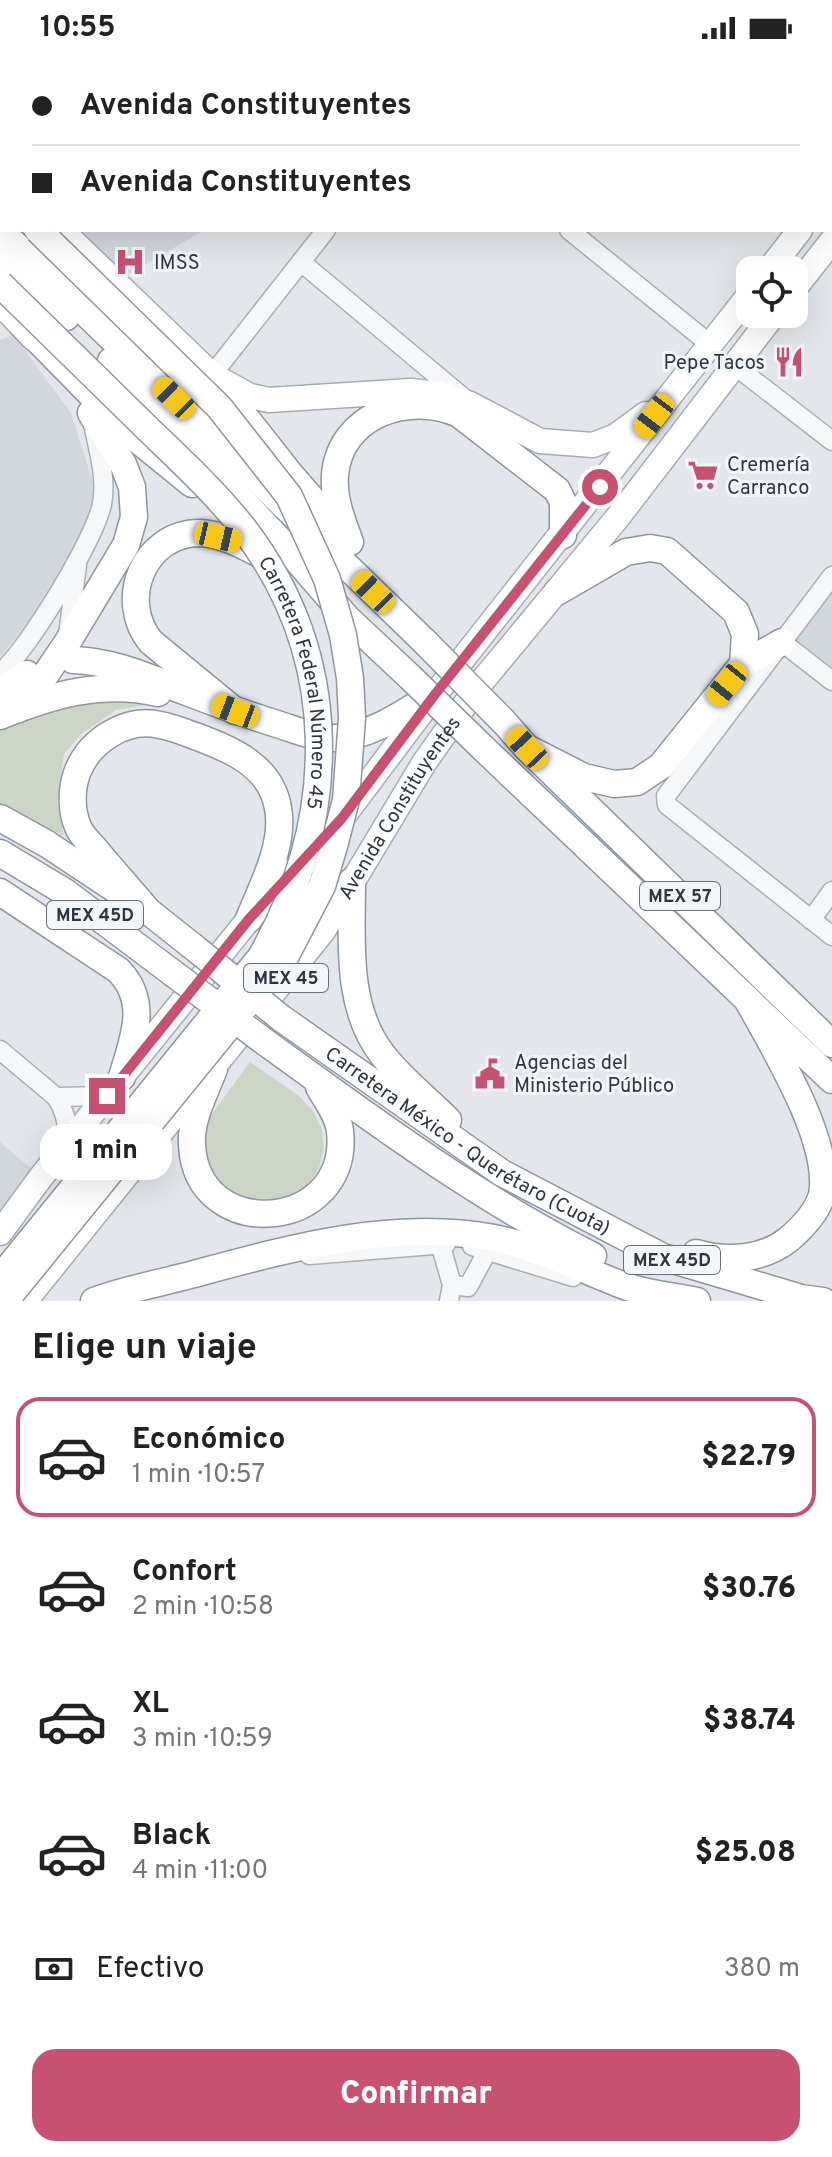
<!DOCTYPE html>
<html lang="es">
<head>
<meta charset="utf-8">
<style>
  body { margin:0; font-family:Overpass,sans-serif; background:#f6f6f6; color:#222; height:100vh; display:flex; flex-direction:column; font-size:30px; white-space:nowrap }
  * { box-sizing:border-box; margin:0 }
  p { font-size:26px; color:#767676 }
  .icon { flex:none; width:44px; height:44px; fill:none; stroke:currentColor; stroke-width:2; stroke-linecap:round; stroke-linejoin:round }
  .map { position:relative; height:1245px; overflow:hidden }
  .drawer { display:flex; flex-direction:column; background:#fff; flex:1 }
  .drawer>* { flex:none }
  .top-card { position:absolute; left:0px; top:0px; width:832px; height:176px; box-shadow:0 8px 32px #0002; display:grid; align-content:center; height:176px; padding:0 32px; background:#fff }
  .controls { position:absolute; left:736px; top:200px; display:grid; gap:16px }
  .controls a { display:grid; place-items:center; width:72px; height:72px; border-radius:16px; background:#fff; box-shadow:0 8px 32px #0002; font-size:40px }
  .end { position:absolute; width:36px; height:36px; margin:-18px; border:10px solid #c85070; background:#fff; box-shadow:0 0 0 4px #fff }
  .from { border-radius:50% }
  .bubble { position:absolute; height:56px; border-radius:24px; background:#fff; box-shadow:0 8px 32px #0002; font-size:26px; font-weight:800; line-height:56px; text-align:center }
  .car { position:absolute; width:24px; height:48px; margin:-24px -12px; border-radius:10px; box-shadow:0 0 6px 2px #0007; background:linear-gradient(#f5c518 24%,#345 0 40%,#f5c518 0 76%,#345 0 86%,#f5c518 0) }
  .top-card b { display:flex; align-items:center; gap:28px; height:76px; font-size:30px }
  .top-card b+b { border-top:2px solid #e0e0e0 }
  .top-card i { width:20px; height:20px; background:#222 }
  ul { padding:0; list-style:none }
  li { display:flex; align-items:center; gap:24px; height:120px; margin:0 16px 12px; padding:0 16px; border:4px solid transparent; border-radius:24px }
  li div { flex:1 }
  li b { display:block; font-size:30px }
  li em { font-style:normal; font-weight:800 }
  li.active { border-color:#c85070 }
  li>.icon { width:72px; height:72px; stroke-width:1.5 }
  h2 { padding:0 32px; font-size:36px; line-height:96px }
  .pay { display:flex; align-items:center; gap:20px; height:88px; padding:0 32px; font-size:30px }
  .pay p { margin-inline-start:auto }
  .primary-button { display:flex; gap:16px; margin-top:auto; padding:16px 32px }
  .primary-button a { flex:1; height:92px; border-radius:24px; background:#c85070; color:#fff; font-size:32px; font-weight:800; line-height:92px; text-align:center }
  .status { display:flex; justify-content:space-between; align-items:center; height:56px; padding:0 40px; background:#fff; direction:ltr }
  .status svg { height:22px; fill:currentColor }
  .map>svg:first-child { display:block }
</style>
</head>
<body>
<div class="status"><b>10:55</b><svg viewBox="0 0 49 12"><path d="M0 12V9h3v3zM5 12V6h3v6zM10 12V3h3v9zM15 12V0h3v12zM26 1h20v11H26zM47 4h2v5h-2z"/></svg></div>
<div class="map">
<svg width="832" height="1245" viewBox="0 0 832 1245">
  <rect width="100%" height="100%" fill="#e3e7eb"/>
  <!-- built -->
  <g fill="#d2d7dd">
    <polygon points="0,0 326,0 327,2 2,2 2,103"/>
    <polygon points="76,174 205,174 125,220"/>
    <polygon points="13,278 71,357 95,433 90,459 47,541 0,602 0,284"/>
    <polygon points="832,534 832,619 791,588"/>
    <polygon points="0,1086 41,1121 0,1177"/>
  </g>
  <!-- green -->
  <g fill="#cbd4c5">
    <polygon points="0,0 151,0 153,2 2,2 2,52"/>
    <polygon points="86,641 157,647 116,654 81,678 64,698 57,748 64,780 0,748 0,671"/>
    <polygon points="250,1006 299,1040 313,1055 322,1074 324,1093 319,1112 309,1128 295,1141 277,1148 240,1145 211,1120 203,1082 209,1062"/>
  </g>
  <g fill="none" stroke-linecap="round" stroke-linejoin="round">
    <!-- minor casing -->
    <g stroke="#a8afb5" stroke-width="21">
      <g id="minor">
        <polyline points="650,0 653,2"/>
        <polyline points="436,2 438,0"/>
        <polyline points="517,2 521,0"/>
        <polyline points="569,174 711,289"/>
        <polyline points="301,206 465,343"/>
        <polyline points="734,309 832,385"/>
        <polyline points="212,319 326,174"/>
        <polyline points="832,520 666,740 667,749 832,880"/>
        <polyline points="68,579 77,509"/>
        <polyline points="782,586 832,625"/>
        <path d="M0 617C27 596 96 481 102 448 107 422 98 393 93 368"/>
        <polyline points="811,864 832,835"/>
        <path d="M0 994 56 1041C66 1056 69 1071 67 1089"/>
        <polyline points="56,1041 107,1040"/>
        <polyline points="440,1187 452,1229 449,1245"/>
        <polyline points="472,1190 573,1221"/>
        <polyline points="309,1199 446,1188"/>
        <polyline points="452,1229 468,1231 488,1194"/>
      </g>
    </g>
    <!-- major casing -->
    <g stroke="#a3adb6" stroke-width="27">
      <g id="major">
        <polyline points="0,116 2,118"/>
        <polyline points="830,136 832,133"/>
        <polyline points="61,174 212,319 250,340 269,344 411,335 438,338 470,348 540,385 593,389 616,380 646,358"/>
        <polyline points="769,214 800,174"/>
        <polyline points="794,233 832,185"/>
        <polyline points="0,247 34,283"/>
        <polyline points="0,1177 41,1121 249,863 342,762 436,637 750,238"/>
        <path id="s1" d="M25 1245 323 875 424 707 479 629 618 461 774 258"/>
      </g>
    </g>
    <!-- highway casing -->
    <g stroke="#8c96a1" stroke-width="29">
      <g id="highway">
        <polyline points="0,137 2,139"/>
        <polyline points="0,174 425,586"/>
        <polyline points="0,202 66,261"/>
        <polyline points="22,268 128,376 192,428"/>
        <polyline points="111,305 285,490 347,562 410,621"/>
        <polyline points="212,319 290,418 342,478"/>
        <path d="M350 486C342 465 333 442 335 419 340 359 409 335 459 358L557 434 563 446V479"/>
        <path d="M73 604C113 605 147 621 184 635 215 647 245 658 277 668 296 674 316 683 336 682 373 680 406 655 436 637"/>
        <polyline points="743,608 782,586"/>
        <polyline points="0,636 27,618"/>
        <polyline points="18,653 42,624 67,587 126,489 134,461 132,431 123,408 91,357"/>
        <path d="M235 655 151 586C117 545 143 477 200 477 224 478 248 492 269 503"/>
        <path d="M0 660C52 639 102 624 158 637"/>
        <polyline points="504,666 527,692 832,988"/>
        <polyline points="483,692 832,1024"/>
        <polyline points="527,692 584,721 614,728 637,726 661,710 743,608 745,578 736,556 667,495 650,492 626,496 557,536"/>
        <polyline points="0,762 47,788 148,855 196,893"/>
        <polyline points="0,797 65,836 174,918"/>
        <path d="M352 825C352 883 345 950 382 998 399 1021 427 1043 448 1064"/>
        <path d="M0 836 118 914C150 946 133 983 122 1021"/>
        <path d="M148 855C132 836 116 818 100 799 93 790 82 781 78 771 71 754 71 734 77 717 89 685 126 661 160 669 172 671 184 676 195 680 231 693 271 710 278 752 285 789 262 830 249 863"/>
        <path id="s2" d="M281 962 502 1117 663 1201 801 1242 823 1245"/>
        <path d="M265 986C371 1063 476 1141 593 1200"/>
        <path d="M214 1013C205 1037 190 1064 192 1089 197 1189 351 1176 340 1075 338 1059 327 1045 319 1031"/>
        <path d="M696 1197C727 1206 763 1204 789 1183 802 1172 817 1156 822 1139 832 1085 773 991 747 943"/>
        <path d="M94 1245C126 1233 161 1227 194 1218 291 1192 393 1163 494 1182 540 1191 581 1214 625 1230 648 1238 673 1240 697 1245"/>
      </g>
    </g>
    <!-- minor -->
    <use href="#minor" stroke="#f6f7f9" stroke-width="18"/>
    <!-- major -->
    <use href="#major" stroke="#fff" stroke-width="24"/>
    <!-- highway -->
    <use href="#highway" stroke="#fff" stroke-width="26"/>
    <!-- highway-bridge casing -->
    <g stroke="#8c96a1" stroke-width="29" stroke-linecap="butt">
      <g id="highway-bridge">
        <path id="s3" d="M0 228C49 276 98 324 147 372 180 404 216 437 244 473 343 603 339 763 261 901L0 1222"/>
        <polyline points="425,586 504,666"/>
        <polyline points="410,621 483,692"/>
        <polyline points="196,893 281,962"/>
        <polyline points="174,918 265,986"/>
        <polyline points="5,1245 285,901 322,830 334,790 346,744 352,662 350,622 343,579 327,523 289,440 219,351 38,174"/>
      </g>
    </g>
    <!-- highway-bridge -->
    <use href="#highway-bridge" stroke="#fff" stroke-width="26"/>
  </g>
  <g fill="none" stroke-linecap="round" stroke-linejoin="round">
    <!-- route -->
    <polyline stroke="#c85070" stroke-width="10" points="107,1040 249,863 342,762 436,637 600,431"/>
  </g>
  <!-- icons -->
  <defs>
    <g id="hospital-bare" transform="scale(2.4)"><path d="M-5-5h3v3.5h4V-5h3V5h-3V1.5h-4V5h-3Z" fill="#c85070" stroke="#f3f6f8" stroke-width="2.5" paint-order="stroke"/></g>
    <g id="restaurant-bare" transform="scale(2.4)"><path d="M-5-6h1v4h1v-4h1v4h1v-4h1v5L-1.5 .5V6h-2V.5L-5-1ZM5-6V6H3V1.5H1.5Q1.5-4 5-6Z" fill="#c85070" stroke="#f3f6f8" stroke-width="2.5" paint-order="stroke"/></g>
    <g id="supermarket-bare" transform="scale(2.4)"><path d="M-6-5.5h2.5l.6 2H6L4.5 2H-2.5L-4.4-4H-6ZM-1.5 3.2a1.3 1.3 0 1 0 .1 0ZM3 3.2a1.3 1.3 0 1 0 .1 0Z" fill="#c85070" stroke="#f3f6f8" stroke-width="2.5" paint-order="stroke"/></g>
    <g id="civic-bare" transform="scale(2.4)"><path d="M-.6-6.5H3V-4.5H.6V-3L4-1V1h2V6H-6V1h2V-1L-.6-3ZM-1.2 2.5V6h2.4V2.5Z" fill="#c85070" stroke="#f3f6f8" stroke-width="2.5" paint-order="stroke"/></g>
  </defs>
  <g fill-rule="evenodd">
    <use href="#hospital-bare" x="130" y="206"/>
    <use href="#restaurant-bare" x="789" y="306"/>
    <use href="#supermarket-bare" x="703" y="419"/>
    <use href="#civic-bare" x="490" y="1018"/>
  </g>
  <g text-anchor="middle" stroke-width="6" stroke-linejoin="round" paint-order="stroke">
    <!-- shield labels -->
    <g fill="#f3f6f8" stroke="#687079" stroke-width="2">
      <rect x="640" y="826" width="80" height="28" rx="6"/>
      <rect x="47" y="845" width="96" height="28" rx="6"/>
      <rect x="244" y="908" width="84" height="28" rx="6"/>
      <rect x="624" y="1190" width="96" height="28" rx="6"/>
    </g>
    <g font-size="18" font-weight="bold" fill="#2c3742">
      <text x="680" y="846">MEX 57</text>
      <text x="95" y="865">MEX 45D</text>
      <text x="286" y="928">MEX 45</text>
      <text x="672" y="1210">MEX 45D</text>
    </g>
    <!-- poi labels -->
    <g font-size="20" fill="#2c3742" stroke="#f3f6f8" text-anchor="start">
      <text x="154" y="213">IMSS</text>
      <text x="765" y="313" text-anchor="end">Pepe Tacos</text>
      <text x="727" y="415">Cremería<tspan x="727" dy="23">Carranco</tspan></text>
      <text x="514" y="1013">Agencias del<tspan x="514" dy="23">Ministerio Público</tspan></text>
    </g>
    <!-- street labels -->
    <g font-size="20" fill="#2c3742" stroke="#f3f6f8">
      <text dy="7" stroke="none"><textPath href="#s3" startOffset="512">Carretera Federal Número 45</textPath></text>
      <text dy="7" stroke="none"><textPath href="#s1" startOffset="620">Avenida Constituyentes</textPath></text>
      <text dy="7" stroke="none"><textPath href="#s2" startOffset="224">Carretera México - Querétaro (Cuota)</textPath></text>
    </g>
  </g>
</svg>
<div class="controls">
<a><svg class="icon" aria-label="locate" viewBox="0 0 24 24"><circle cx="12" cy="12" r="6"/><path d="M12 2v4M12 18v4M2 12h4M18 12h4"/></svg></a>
</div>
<i class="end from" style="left:600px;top:431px"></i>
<i class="end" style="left:107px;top:1040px"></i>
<div class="bubble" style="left:40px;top:1068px;width:132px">1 min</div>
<i class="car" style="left:174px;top:342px;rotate:314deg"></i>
<i class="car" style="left:654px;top:360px;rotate:217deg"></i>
<i class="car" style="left:218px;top:481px;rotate:103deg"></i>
<i class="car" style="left:373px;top:536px;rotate:314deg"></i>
<i class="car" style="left:727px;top:628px;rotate:219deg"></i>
<i class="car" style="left:235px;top:655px;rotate:291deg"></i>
<i class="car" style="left:527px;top:692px;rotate:317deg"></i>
<div class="top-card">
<b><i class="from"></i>Avenida Constituyentes</b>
<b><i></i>Avenida Constituyentes</b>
</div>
</div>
<section class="drawer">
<h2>Elige un viaje</h2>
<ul>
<li class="active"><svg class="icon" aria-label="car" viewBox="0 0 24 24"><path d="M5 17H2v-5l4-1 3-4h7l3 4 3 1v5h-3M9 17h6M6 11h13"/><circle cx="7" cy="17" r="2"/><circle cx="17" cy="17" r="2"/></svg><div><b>Económico</b><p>1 min · 10:57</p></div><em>$22.79</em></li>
<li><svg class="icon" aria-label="car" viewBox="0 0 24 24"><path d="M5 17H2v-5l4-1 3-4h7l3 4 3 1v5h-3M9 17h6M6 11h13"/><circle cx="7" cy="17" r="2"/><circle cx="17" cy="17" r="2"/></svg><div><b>Confort</b><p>2 min · 10:58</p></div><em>$30.76</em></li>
<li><svg class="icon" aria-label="car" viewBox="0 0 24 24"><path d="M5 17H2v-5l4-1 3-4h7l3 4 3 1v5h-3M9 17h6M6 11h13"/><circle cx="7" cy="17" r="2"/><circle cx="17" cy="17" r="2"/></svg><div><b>XL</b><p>3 min · 10:59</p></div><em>$38.74</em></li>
<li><svg class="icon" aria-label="car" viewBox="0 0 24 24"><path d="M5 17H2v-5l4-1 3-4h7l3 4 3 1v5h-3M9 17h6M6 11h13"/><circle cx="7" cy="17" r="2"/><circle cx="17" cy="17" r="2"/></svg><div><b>Black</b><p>4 min · 11:00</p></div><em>$25.08</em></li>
</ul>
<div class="pay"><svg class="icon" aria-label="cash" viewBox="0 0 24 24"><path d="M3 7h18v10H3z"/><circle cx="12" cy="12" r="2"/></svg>Efectivo<p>380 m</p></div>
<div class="primary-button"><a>Confirmar</a></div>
</section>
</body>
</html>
